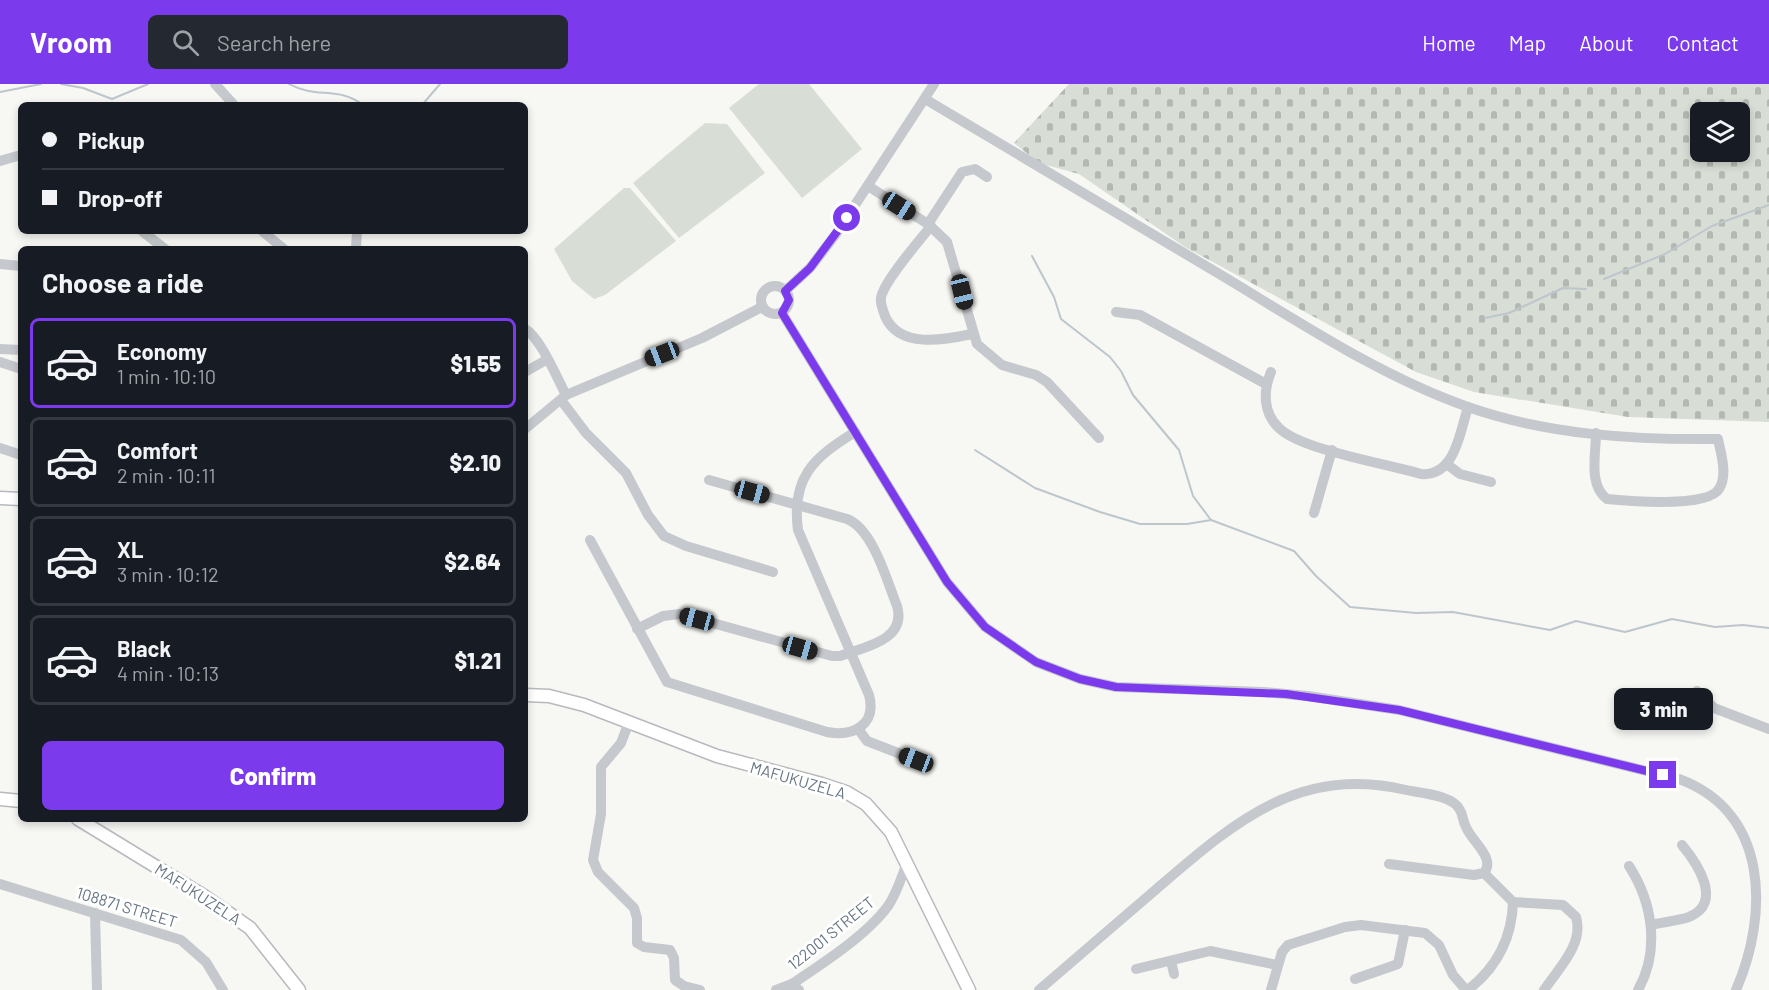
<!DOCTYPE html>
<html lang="en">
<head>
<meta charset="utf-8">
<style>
  body { margin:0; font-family:Barlow,sans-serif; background:#242831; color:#f1f3f6; height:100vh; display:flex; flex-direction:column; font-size:22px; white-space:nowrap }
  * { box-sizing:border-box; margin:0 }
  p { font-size:20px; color:#9ea1a6 }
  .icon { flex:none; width:33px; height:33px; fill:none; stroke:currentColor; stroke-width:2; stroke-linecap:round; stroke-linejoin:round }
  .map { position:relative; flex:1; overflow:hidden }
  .drawer { position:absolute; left:18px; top:162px; width:510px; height:576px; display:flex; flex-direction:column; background:#171b24; border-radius:9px; box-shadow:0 3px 9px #0003 }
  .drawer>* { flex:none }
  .guide { position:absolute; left:18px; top:18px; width:510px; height:132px; border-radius:9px; box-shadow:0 3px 9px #0003; display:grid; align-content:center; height:132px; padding:0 24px; background:#171b24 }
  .fabs { position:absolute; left:1690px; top:18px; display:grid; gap:12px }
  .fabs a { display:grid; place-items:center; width:60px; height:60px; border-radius:9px; background:#171b24; box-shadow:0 3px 9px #0003; font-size:30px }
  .end { position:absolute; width:27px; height:27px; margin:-14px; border:8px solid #7c3aed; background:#fff; box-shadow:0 0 0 3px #fff }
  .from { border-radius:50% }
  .bubble { position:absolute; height:42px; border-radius:9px; background:#171b24; box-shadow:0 3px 9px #0003; font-size:20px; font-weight:800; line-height:42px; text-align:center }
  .car { position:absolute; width:18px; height:36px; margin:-18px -9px; border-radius:8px; box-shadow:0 0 4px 2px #0007; background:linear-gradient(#222 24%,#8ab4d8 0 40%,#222 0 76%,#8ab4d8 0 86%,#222 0) }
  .guide b { display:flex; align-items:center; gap:21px; height:57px; font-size:22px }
  .guide b+b { border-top:2px solid #363941 }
  .guide i { width:15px; height:15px; background:#f1f3f6 }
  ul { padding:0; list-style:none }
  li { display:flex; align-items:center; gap:18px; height:90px; margin:0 12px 9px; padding:0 12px; border:3px solid #363941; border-radius:9px }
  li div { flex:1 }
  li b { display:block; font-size:22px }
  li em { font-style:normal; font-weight:800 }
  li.active { border-color:#7c3aed }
  li>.icon { width:54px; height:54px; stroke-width:1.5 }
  h2 { padding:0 24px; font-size:27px; line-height:72px }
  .cta { display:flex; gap:12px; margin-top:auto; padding:12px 24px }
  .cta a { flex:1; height:69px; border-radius:9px; background:#7c3aed; color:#fff; font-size:24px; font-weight:800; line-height:69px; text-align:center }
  header { display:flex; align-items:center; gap:36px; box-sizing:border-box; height:84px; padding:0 30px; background:#7c3aed; color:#fff }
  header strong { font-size:28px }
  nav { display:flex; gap:33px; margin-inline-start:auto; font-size:21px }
  .search { width:420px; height:54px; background:#242831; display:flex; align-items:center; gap:15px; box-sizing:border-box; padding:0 21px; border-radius:9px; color:#9ea1a6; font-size:22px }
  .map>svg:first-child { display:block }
</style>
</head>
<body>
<header>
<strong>Vroom</strong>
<div class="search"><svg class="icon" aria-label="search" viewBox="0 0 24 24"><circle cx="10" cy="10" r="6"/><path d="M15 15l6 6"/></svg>Search here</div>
<nav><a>Home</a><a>Map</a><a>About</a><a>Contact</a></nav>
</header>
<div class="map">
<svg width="1769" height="906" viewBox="0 0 1769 906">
  <defs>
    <pattern id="cemetery-stones" width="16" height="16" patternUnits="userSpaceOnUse" patternTransform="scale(1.5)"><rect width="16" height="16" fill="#d8ded5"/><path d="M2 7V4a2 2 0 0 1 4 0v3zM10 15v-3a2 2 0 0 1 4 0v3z" fill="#b3b9b2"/></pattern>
  </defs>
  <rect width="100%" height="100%" fill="#f7f7f4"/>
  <!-- green -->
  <g fill="#d8ded5">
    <polygon points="759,0 809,0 862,65 802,114 729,24"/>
    <polygon points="705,39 727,40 765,89 679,154 633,99"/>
    <polygon points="624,104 630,104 676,157 605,211 594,215 572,197 554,165"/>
  </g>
  <!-- cemetery -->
  <path fill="url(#cemetery-stones)" fill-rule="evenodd" d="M1069 0H1769V338L1628 333 1474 308 1416 288 1185 163 1079 90 1039 79 1014 59ZM1701 28H1740V68H1701Z"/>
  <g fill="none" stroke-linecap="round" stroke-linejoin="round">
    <!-- stream -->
    <g stroke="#bdc6cb" stroke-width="2">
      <polyline points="61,0 83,4 112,15 148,0"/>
      <path d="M289 0C316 15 339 2 363 21"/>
      <polyline points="0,8 41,0"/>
      <polyline points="422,21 440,0"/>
      <polyline points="1032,172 1054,213 1061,235 1110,273 1121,287 1133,311 1179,366 1193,412 1211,436"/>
      <polyline points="1604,195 1665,170 1712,142 1769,121"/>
      <polyline points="1485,234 1509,229 1563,204 1586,205"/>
      <polyline points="975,366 1035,404 1100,428 1140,440 1187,440 1211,436 1294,467 1316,492 1350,523 1416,529 1453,528 1550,546 1576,537 1625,548 1672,535 1715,543 1743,541 1769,544"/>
    </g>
    <!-- major casing -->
    <g stroke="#b6babe" stroke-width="15">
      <g id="major">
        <polyline points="0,414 21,415"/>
        <polyline points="525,611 549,612 584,621 717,672 822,700 846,708 866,720 891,748 969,906"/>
        <polyline points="0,715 21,717"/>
        <polyline points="78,735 204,812 250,844 299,906"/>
      </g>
    </g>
    <!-- minor -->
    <g stroke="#c5c8cc" stroke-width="10">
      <polyline points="215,0 234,21"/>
      <path d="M925 15C1024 74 1123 132 1221 191 1301 239 1380 292 1468 323 1548 351 1635 356 1718 355 1721 370 1728 391 1719 405 1707 424 1628 417 1607 415 1588 401 1596 370 1596 349"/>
      <polyline points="0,77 21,71"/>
      <polyline points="868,102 928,140 947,158 977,260 1002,281 1036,291 1047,298 1099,354"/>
      <polyline points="928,140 962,88 975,85 987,93"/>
      <path d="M931 142C920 156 883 198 881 214 880 220 883 226 885 232 899 265 944 256 972 250"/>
      <polyline points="142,147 165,165"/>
      <polyline points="262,147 284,165"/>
      <polyline points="356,165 357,147"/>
      <polyline points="0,180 21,182"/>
      <circle cx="775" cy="216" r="14"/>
      <polyline points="785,207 810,184 836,150 934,0"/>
      <polyline points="1116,228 1140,231 1266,300"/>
      <path d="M782 229 947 498 985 543 1036 578 1080 595 1116 603 1263 608 1308 612 1399 626 1679 695C1769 728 1769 830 1736 906"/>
      <path d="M525 245C540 253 557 294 566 311"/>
      <polyline points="0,265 21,266"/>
      <polyline points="0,278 21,285"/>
      <polyline points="525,288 546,276"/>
      <path d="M1271 288C1263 307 1263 329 1279 344 1301 366 1388 380 1421 390 1455 393 1460 348 1468 323"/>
      <polyline points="561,316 586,349 626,389 648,431 664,452 686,462 773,488"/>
      <polyline points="525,345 566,311 702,254 762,223"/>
      <polyline points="0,364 21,371"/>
      <polyline points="1448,381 1460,390 1491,398"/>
      <polyline points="1314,429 1332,366"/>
      <path d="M590 456 667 598 827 648C853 653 877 641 869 611L798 446C791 394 813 374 855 348"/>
      <path d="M637 545 663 532 680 530 832 572H840C865 563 907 556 897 522 887 497 873 445 847 435L709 396"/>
      <polyline points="1697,607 1714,624 1769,645"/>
      <polyline points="629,638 621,659 601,683 601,730 593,776 598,788 634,824 637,834 637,859 644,863 670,866 674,874 675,896 684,902 700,906"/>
      <polyline points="859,646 867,657 916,676"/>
      <path d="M1629 782C1653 819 1660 867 1638 906"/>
      <polyline points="0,800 181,856 206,878 223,906"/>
      <path d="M1513 818 1563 821 1576 833C1584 860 1559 884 1544 906"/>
      <polyline points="95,829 97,906"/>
      <path d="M1651 841C1663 838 1677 837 1689 833 1724 819 1697 779 1682 761"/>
      <polyline points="1171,877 1174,890"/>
      <polyline points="1136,885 1210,867 1277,881"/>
      <polyline points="1355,895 1398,880 1405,846"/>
      <polyline points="776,906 792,900"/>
      <path d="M799 906 792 900C822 880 867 851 888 822 897 809 901 794 907 779"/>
      <path d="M1039 906C1077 873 1115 841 1153 808 1230 742 1296 680 1406 706 1420 709 1453 711 1460 726 1463 731 1463 738 1466 743 1472 758 1496 774 1484 789L1474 791 1389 780"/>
      <polyline points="1271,906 1282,868 1288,861 1345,843 1361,841 1425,849 1439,861 1453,891 1466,906"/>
      <path d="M1468 906C1496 884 1512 854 1513 818L1484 789"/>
    </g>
    <!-- major -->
    <use href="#major" stroke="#fff" stroke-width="12"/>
  </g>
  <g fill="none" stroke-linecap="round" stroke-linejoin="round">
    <!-- route -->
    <polyline stroke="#7c3aed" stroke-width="8" points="847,134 810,184 785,207 789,216 782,229 947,498 985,543 1036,578 1080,595 1116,603 1286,610 1399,626 1663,691"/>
  </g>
  <g text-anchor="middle" stroke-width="6" stroke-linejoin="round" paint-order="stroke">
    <!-- street labels -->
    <g font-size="16" fill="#677584" stroke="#fff">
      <text transform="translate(798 696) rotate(16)" y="6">MAFUKUZELA</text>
      <text transform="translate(198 810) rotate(33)" y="6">MAFUKUZELA</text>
      <text transform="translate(127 823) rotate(17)" y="6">108871 STREET</text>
      <text transform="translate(831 849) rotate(-39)" y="6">122001 STREET</text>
    </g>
  </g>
</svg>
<div class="fabs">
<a><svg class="icon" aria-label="layers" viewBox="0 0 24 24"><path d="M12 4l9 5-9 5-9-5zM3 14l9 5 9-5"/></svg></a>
</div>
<i class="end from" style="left:847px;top:134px"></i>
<i class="end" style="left:1663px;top:691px"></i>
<div class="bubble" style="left:1614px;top:604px;width:99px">3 min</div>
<i class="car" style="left:899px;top:122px;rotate:122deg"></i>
<i class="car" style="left:962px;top:208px;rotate:166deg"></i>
<i class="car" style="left:662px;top:270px;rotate:249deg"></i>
<i class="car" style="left:752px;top:408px;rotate:105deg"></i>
<i class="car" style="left:697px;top:535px;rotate:285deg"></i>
<i class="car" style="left:800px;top:564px;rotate:106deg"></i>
<i class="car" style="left:916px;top:676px;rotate:291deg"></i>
<div class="guide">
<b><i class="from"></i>Pickup</b>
<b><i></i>Drop-off</b>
</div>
<section class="drawer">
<h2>Choose a ride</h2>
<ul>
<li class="active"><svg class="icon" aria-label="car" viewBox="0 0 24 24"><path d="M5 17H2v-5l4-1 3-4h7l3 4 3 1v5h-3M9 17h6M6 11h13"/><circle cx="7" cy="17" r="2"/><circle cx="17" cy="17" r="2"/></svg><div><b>Economy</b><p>1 min · 10:10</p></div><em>$1.55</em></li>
<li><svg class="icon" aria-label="car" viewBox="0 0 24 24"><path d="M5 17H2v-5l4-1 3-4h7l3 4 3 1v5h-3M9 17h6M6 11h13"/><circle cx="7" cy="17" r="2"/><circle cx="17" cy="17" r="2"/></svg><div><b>Comfort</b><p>2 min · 10:11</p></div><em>$2.10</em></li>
<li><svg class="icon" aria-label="car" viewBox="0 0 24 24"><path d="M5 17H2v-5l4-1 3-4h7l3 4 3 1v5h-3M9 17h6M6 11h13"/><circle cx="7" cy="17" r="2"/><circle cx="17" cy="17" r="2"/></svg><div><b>XL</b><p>3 min · 10:12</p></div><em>$2.64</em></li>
<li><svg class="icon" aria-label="car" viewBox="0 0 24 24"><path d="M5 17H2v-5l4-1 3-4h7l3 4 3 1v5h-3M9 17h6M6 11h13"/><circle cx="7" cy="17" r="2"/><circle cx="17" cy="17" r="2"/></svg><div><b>Black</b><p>4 min · 10:13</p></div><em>$1.21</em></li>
</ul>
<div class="cta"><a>Confirm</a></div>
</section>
</div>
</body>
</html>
